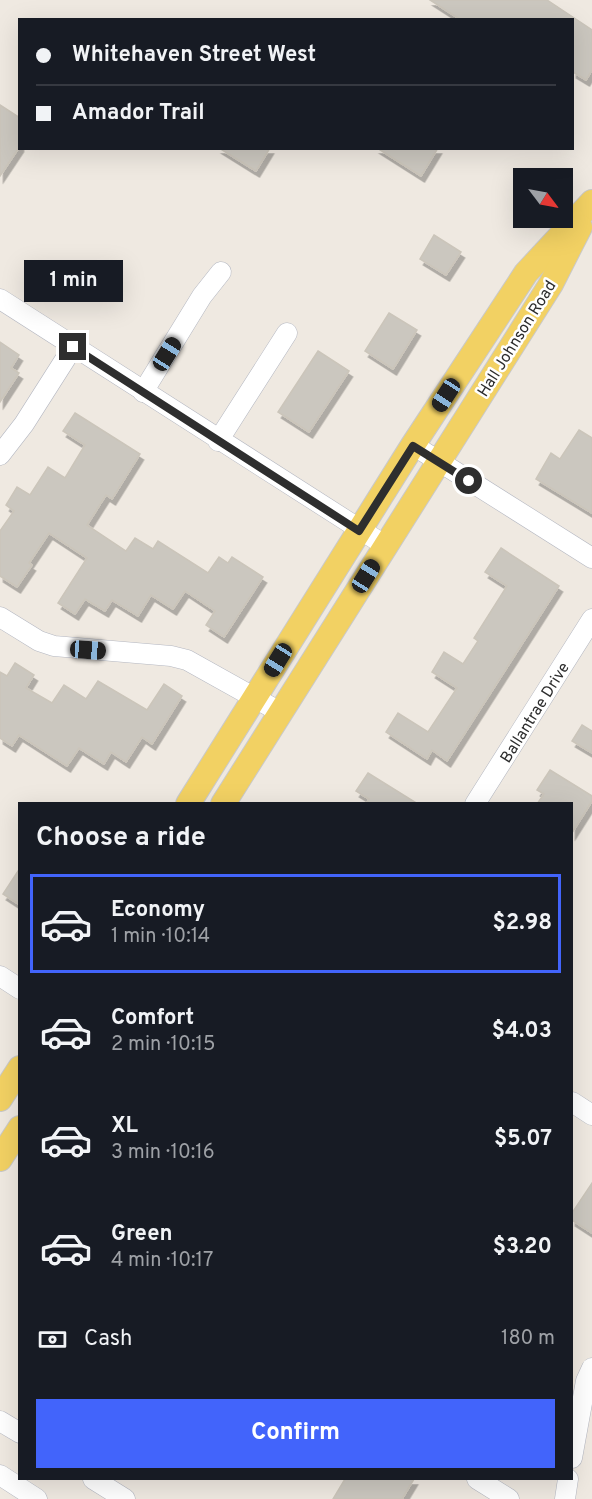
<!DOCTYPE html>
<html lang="en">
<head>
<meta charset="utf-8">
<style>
  body { margin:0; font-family:Overpass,sans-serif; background:#242831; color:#f1f3f6; height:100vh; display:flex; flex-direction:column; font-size:22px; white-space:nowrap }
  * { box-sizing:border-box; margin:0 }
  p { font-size:20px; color:#9ea1a6 }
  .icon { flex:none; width:33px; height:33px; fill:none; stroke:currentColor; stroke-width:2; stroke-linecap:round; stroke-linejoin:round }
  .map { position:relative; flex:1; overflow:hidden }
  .side { position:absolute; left:18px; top:802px; width:555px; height:678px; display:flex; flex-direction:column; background:#171b24; border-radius:0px; box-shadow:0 6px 24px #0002 }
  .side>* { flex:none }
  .banner { position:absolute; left:18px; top:18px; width:556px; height:132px; border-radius:0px; box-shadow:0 6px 24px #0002; display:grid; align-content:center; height:132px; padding:0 18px; background:#171b24 }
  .needle { width:39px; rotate:122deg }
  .buttons { position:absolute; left:513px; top:168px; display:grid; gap:12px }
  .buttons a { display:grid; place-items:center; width:60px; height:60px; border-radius:0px; background:#171b24; box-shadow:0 6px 24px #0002; font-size:30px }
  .end { position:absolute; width:27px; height:27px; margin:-14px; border:8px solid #2e2e2e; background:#fff; box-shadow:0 0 0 3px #fff }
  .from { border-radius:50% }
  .bubble { position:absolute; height:42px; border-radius:0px; background:#171b24; box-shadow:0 6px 24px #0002; font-size:20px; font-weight:700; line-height:42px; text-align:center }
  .car { position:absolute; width:18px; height:36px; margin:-18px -9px; border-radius:8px; box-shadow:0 0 4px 2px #0007; background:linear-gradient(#222 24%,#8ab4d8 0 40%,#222 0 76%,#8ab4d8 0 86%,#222 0) }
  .banner b { display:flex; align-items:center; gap:21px; height:57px; font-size:22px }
  .banner b+b { border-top:2px solid #363941 }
  .banner i { width:15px; height:15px; background:#f1f3f6 }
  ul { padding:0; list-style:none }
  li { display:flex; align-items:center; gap:18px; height:99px; margin:0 12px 9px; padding:0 6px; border:3px solid transparent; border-radius:0px }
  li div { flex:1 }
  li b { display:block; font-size:22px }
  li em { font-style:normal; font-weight:700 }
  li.selected { border-color:#4264fb }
  li>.icon { width:54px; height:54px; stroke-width:1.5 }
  h2 { padding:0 18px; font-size:27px; line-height:72px }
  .pay { display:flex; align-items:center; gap:15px; height:66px; padding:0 18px; font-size:22px }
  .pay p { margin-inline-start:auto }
  .button { display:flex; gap:12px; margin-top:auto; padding:12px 18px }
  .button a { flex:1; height:69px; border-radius:0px; background:#4264fb; color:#fff; font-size:24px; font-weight:700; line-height:69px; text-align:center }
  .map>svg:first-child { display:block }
</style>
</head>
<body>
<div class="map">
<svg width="592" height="1499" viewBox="0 0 592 1499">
  <defs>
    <filter id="shadow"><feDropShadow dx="3.5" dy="6" stdDeviation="0" flood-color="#0004"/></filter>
  </defs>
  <rect width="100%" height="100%" fill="#efe9e1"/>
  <!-- building -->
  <g fill="#cbc7bf" stroke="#cbc5ba" stroke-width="1.5" filter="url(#shadow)">
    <polygon points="430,0 547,0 592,30 592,70 586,80 573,72 573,20 461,20"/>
    <polygon points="0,105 20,118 20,146 0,176"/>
    <polygon points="219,148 270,148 256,171"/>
    <polygon points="377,148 438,148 421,176"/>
    <polygon points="434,235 461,252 446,275 420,259"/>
    <polygon points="389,313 417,330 393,369 365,351"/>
    <polygon points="0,342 19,355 11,368 19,373 0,402"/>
    <polygon points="318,351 349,371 309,432 278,412"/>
    <polygon points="75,413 140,454 112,499 106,495 87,525 126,551 135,538 153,549 158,541 208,573 219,557 228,563 232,557 263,577 224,637 206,625 215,611 185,591 173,609 151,595 138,616 112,600 105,611 85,599 75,614 58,603 87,558 49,533 29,563 32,565 17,587 0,576 0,531 14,511 6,505 17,487 30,495 48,467 65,478 85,445 63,431"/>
    <polygon points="579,430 592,438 592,513 536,479 551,453 560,459"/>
    <polygon points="501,548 559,586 447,761 432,750 427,759 386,732 398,713 428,732 457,688 432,672 444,652 463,664 478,641 474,638 507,586 485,572"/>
    <polygon points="15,663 34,675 26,688 52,703 64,685 86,699 98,681 147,710 164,684 182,696 152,744 142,737 126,762 111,752 104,764 79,748 67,766 19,735 12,746 0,738 0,672 7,676"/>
    <polygon points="582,725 592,731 592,753 572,741"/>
    <polygon points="550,770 592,796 592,801 572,833 572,804 537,804 544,794 537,790"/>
    <polygon points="368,773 418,804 366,804 369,799 356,791"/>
    <polygon points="20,868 20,905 3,894"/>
    <polygon points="592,1183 592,1233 572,1220 572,1213"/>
    <polygon points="345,1479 414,1479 402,1499 333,1499"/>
  </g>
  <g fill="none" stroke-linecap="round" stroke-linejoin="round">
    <!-- minor casing -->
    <g stroke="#b4b7c1" stroke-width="21">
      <g id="minor">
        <polyline points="0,299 386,546"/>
        <polyline points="143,392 202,296 221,272"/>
        <polyline points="218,441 287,333"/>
        <polyline points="413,445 592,558"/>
        <polyline points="0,455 24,424 73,347"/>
        <polyline points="0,617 39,641 54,646 171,656 187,660 280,712"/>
        <polyline points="475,804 592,619"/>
        <polyline points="0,976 20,989"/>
        <polyline points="572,1102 592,1115"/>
        <polyline points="0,1421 20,1433"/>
        <polyline points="572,1458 586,1381 592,1368"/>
        <polyline points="0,1475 37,1499"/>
        <polyline points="93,1479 125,1499"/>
        <polyline points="477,1479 509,1499"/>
        <polyline points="565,1499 568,1479"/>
      </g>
    </g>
    <!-- major casing -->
    <g stroke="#c9c9c9" stroke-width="26">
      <g id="major">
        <polyline points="188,804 413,445 526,273 592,202"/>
        <polyline points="223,804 551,284 580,227"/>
        <polyline points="0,1099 20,1068"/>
        <polyline points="0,1159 20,1128"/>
      </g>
    </g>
    <!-- minor -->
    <use href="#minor" stroke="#fff" stroke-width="20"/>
    <!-- major -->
    <use href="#major" stroke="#f2d163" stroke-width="24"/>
  </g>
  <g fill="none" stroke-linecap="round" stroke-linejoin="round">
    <!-- route -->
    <polyline stroke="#2e2e2e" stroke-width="8" points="73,347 359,531 413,446 469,481"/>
  </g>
  <g text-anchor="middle" stroke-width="5" stroke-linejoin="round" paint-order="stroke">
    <!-- street labels -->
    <g font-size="16" fill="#2e2e2e" stroke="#fff">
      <text transform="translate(516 338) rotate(-58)" y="6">Hall Johnson Road</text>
      <text transform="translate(534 712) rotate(-58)" y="6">Ballantrae Drive</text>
    </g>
  </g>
</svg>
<div class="buttons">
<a><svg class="needle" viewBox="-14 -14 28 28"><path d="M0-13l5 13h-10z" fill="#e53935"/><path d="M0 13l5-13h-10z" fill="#9ea1a6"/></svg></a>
</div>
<i class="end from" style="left:469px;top:481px"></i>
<i class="end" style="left:73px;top:347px"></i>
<div class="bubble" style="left:24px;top:260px;width:99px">1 min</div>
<i class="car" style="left:167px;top:354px;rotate:32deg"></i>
<i class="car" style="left:446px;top:395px;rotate:213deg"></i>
<i class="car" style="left:366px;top:576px;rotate:32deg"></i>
<i class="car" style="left:88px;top:650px;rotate:94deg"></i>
<i class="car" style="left:278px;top:660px;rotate:212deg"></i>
<div class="banner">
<b><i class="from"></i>Whitehaven Street West</b>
<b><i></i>Amador Trail</b>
</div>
<section class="side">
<h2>Choose a ride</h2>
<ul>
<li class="selected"><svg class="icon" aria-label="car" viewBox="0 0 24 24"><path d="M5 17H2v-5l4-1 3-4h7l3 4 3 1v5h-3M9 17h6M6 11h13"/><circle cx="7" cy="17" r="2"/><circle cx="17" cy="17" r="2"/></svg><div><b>Economy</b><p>1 min · 10:14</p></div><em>$2.98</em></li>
<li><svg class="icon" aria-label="car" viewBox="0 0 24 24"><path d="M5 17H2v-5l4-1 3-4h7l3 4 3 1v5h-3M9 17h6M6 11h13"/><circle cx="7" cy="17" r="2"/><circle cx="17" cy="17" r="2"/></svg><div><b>Comfort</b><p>2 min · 10:15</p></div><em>$4.03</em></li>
<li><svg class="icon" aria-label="car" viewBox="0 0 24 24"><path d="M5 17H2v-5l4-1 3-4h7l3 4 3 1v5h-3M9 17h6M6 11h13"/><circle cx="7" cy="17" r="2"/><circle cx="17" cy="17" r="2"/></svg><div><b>XL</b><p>3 min · 10:16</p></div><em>$5.07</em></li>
<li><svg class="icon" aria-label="car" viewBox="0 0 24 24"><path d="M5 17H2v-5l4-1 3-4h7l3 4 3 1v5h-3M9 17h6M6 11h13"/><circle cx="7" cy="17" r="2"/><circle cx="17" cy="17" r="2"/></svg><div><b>Green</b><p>4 min · 10:17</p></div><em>$3.20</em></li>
</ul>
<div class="pay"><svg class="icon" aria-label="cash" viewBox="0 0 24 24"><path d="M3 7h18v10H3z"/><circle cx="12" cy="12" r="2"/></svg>Cash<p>180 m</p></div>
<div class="button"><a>Confirm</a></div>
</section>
</div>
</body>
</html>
